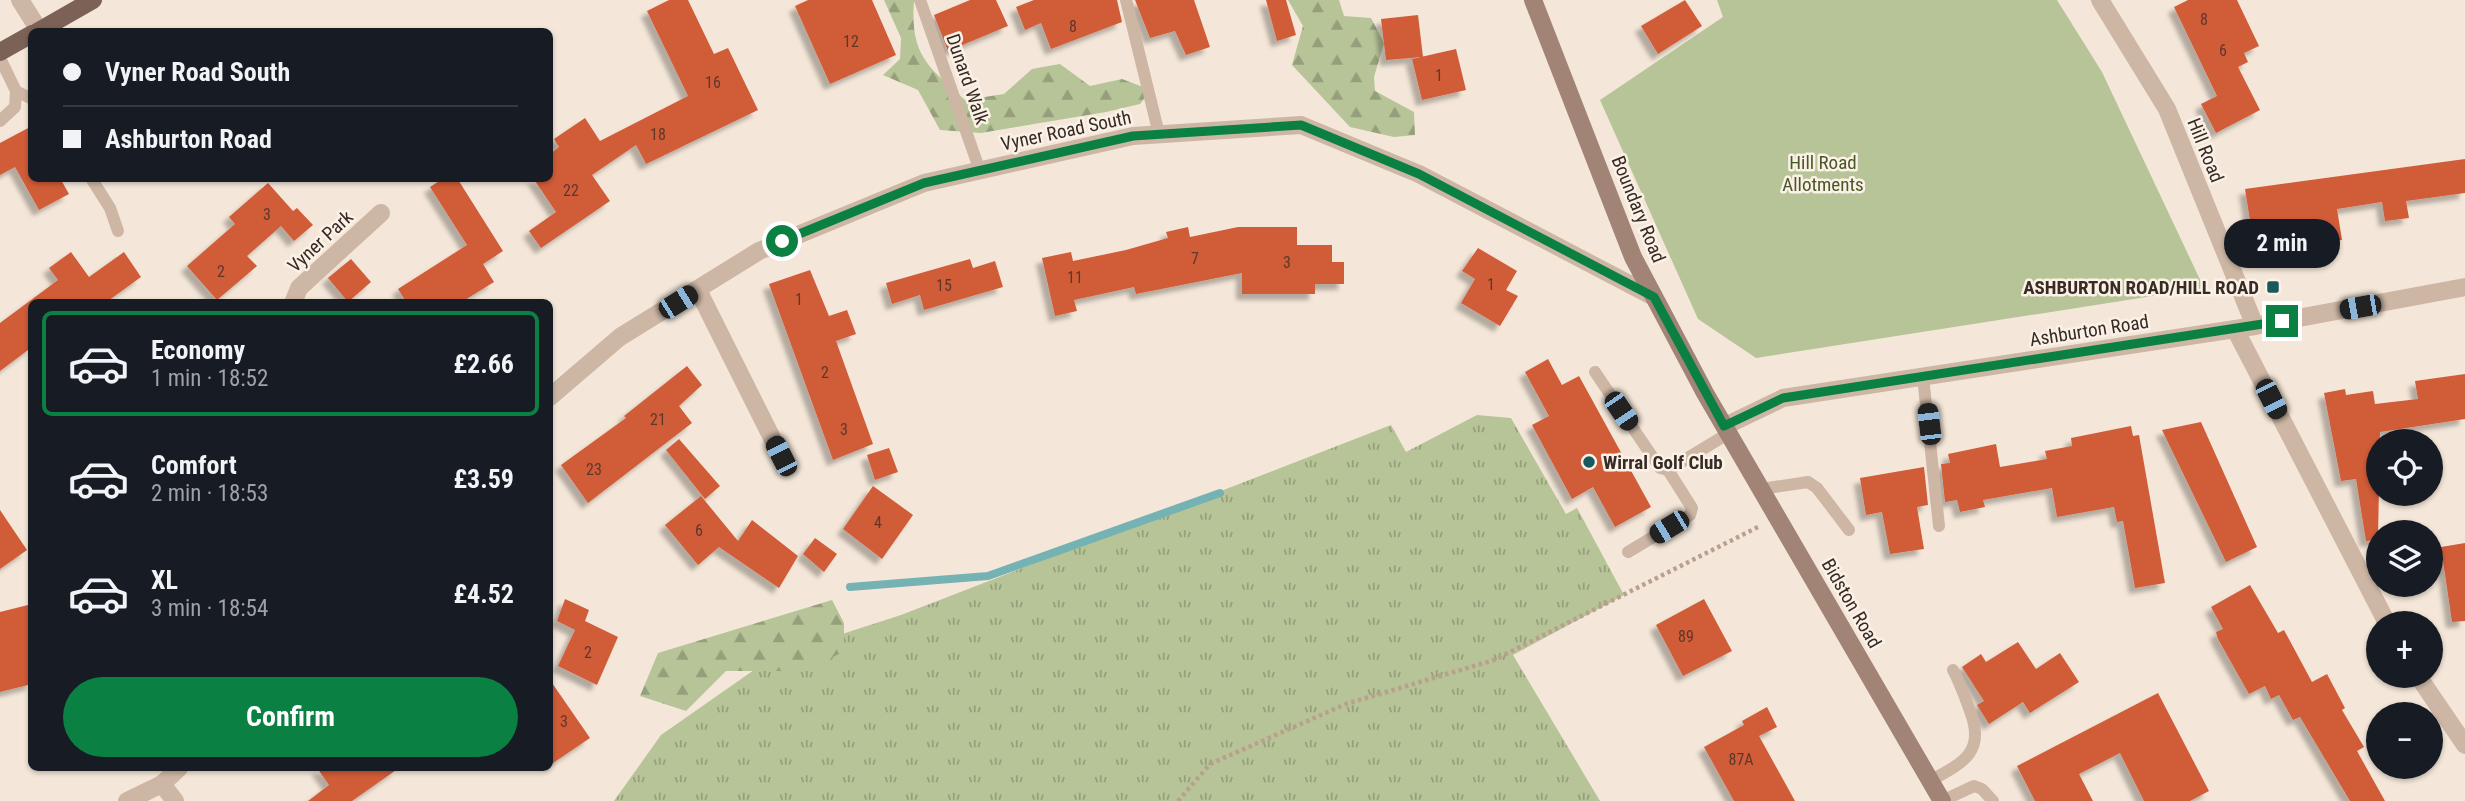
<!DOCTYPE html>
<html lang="en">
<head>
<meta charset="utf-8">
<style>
  body { margin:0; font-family:"Roboto Condensed",sans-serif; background:#20242c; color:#f1f3f6; height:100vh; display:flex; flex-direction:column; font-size:26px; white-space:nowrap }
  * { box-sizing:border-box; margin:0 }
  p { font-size:23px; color:#9ea1a6 }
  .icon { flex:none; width:38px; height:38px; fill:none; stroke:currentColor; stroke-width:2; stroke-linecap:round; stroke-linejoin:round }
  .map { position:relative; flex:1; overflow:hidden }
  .sheet { position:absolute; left:28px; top:299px; width:525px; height:472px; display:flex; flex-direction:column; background:#171b24; border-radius:10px; box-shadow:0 2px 5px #0004 }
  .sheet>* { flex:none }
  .banner { position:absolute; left:28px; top:28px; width:525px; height:154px; border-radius:10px; box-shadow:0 2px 5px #0004; display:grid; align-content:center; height:154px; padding:0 35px; background:#171b24 }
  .buttons { position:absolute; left:2366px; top:429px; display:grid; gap:14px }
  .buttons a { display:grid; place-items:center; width:77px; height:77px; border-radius:50%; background:#171b24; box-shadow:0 2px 5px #0004; font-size:35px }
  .end { position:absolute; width:32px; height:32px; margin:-16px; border:9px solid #0b8043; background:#fff; box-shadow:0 0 0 4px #fff }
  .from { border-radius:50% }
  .bubble { position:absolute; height:49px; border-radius:24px; background:#171b24; box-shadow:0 2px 5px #0004; font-size:23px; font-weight:700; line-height:49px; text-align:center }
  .car { position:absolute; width:21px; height:42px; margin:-21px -10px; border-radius:9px; box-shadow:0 0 5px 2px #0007; background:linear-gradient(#222 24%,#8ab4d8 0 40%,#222 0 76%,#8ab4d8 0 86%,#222 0) }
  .banner b { display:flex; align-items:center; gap:24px; height:66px; font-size:26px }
  .banner b+b { border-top:2px solid #363941 }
  .banner i { width:18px; height:18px; background:#f1f3f6 }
  ul { padding:12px 0 0; list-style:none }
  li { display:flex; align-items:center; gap:21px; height:105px; margin:0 14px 10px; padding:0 21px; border:4px solid transparent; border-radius:10px }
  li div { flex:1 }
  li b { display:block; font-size:26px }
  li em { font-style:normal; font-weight:700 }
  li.active { border-color:#0b8043 }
  li>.icon { width:63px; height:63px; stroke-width:1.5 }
  .cta { display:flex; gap:14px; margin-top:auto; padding:14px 35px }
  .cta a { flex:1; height:80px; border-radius:42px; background:#0b8043; color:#fff; font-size:28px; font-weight:700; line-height:80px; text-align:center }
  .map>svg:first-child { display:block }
</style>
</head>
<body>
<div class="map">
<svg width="2465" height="801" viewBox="0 0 2465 801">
  <defs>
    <pattern id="grass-tufts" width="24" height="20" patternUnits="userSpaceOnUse" patternTransform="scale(1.75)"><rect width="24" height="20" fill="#b6c497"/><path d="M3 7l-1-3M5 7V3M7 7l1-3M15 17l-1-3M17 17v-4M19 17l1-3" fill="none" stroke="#959f7b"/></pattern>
    <pattern id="forest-firs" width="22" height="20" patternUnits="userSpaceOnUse" patternTransform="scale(1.75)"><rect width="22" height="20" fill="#b6c497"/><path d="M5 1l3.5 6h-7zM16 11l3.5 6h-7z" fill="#959f7b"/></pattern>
    <filter id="shadow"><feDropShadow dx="-6" dy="6" stdDeviation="2" flood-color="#0004"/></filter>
  </defs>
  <rect width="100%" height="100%" fill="#f4e7d9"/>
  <!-- grass -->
  <polygon fill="url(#grass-tufts)" points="1477,415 1511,418 1566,514 1577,508 1624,595 1513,655 1600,801 614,801 661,735 774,656 901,615 1391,425 1406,452"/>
  <!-- forest -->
  <g fill="url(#forest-firs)">
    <path d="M884 0H914C910 55 927 66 965 100L1004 94 1032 69 1060 64 1090 86 1122 79 1151 90 1140 104 1106 112 981 133 940 130 918 90 883 75 900 59 901 38Z"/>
    <polygon points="1288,0 1339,0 1344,16 1371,18 1384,43 1374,77 1375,91 1414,112 1415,135 1394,137 1350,127 1292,65 1303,26"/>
    <polygon points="832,600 844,623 844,651 808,671 726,671 686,711 640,696 658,653"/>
  </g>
  <!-- garden -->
  <polygon fill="#b6c497" points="1717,0 2057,0 2102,72 2204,288 1756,358 1698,319 1600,100 1723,17"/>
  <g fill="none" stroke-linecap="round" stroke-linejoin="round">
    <!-- stream -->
    <polyline stroke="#75b2b3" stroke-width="8" points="850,587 988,576 1220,493"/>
  </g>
  <!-- building -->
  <g fill="#d15c39" filter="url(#shadow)">
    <polygon points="669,0 688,0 714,54 728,48 758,110 646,164 636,145 592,175 610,201 541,248 529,231 556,212 533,178 550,178 550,154 559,147 554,139 585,118 600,141 688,96 647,11"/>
    <polygon points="808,0 872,0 896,55 830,84 795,6"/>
    <polygon points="970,0 996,0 1008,26 948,51 934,15"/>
    <polygon points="1034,0 1117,0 1122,22 1051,49 1041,23 1025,30 1016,7"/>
    <polygon points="1135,0 1194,0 1210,47 1186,55 1175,31 1150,38"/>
    <polygon points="1266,0 1286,0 1296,35 1277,41"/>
    <polygon points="1685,0 1702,26 1658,54 1641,26"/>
    <polygon points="2188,0 2237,0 2259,46 2244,53 2248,62 2238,67 2260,110 2216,133 2201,104 2217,96 2174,7"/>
    <polygon points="1418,15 1423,57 1386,60 1381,19"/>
    <polygon points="1456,49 1466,90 1422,100 1412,59"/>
    <polygon points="32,126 32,178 60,178 69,194 39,210 15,167 0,175 0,143"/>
    <polygon points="2465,159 2465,193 2406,201 2409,218 2385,221 2382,202 2337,209 2342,240 2255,252 2245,189"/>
    <polygon points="444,178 457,178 503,251 483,264 494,282 460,303 407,303 398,289 467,245 430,187"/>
    <polygon points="268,183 293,211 297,208 313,225 294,241 281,226 247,256 257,266 217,300 187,266 235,224 229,217"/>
    <polygon points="1188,227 1190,237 1238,227 1297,227 1297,245 1332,245 1332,262 1344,262 1344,284 1315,284 1315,294 1242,294 1242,273 1136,294 1134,287 1074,300 1077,311 1055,316 1042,258 1071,252 1073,261 1126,250 1168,238 1166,232"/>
    <polygon points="1478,248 1517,271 1506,290 1518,296 1500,326 1461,303 1475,279 1462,271"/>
    <polygon points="71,252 89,277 124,252 141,277 105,303 32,303 32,347 0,371 0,323 58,280 49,268"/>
    <polygon points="351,259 371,282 348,302 328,278"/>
    <polygon points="970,259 973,268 995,261 1003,287 924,310 920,295 892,304 886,283"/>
    <polygon points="810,270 829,316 847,310 856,334 836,341 873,444 833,460 769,284"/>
    <polygon points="1548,359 1562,385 1579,376 1651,507 1615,527 1593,487 1572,499 1532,425 1549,416 1525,372"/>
    <polygon points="687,366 702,385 679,406 692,423 588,503 561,465 626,418 624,416"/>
    <polygon points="2465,374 2465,419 2380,432 2378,540 2366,541 2356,479 2341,481 2324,393 2345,389 2346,395 2373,391 2375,404 2418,399 2415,381"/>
    <polygon points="2201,422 2257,547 2226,562 2162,430"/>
    <polygon points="2131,426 2133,436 2139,435 2165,583 2135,588 2123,521 2117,522 2114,507 2057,517 2052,488 1983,500 1985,507 1960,512 1957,500 1945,502 1941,464 1950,463 1948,454 1996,444 2000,467 2047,459 2045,451 2072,446 2071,438"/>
    <polygon points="679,439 720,486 705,499 666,450"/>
    <polygon points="889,448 898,472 875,480 867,455"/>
    <polygon points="1924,467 1928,505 1917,507 1924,549 1890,554 1882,512 1866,515 1860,478"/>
    <polygon points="873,486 913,515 882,559 843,529"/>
    <polygon points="701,496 738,541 752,520 798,556 779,588 719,547 698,565 665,525"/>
    <polygon points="0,510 27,550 0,569"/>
    <polygon points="815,538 837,554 824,572 803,554"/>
    <polygon points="2465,543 2465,621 2452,622 2441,547"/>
    <polygon points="2250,585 2278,633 2284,630 2312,682 2327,674 2345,708 2342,710 2364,747 2357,751 2385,801 2350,801 2300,717 2293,720 2279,695 2271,699 2265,686 2249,694 2218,639 2216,632 2223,629 2211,607"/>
    <polygon points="565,599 589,610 585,621 618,637 597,685 558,666 575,630 557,621"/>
    <polygon points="1704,599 1732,651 1683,676 1656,625"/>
    <polygon points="32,604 32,684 0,692 0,612"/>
    <polygon points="2018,642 2036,669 2060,653 2079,682 2030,713 2023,702 1989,724 1977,705 1984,701 1962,667 1981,654 1986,662"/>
    <polygon points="550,680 590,738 550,765"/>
    <polygon points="2158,693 2209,791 2190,801 2144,801 2120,753 2079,774 2093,801 2035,801 2017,766"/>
    <polygon points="1767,707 1777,727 1759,736 1795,801 1734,801 1704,747 1744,725 1742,721"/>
    <polygon points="317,768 399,768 352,801 308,801 329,785"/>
  </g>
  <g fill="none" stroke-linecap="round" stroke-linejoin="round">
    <!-- path -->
    <polyline stroke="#b9a08e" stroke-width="4.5" stroke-dasharray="3.5 3.5" stroke-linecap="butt" points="1178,801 1210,764 1346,704 1494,660 1760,526"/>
    <!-- service -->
    <g stroke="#cdb6a4" stroke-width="12">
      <polyline points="920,0 980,171"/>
      <polyline points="1126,0 1159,134"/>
      <polyline points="0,58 16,91 15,107 0,121"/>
      <polyline points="16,91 32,99"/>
      <polyline points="91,178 110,208 118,231"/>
      <polyline points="1595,372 1660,468 1668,470 1729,433"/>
      <polyline points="1923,377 1939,526"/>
      <polyline points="1761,489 1808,482 1817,488 1849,530"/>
      <polyline points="1628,552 1690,515 1692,508 1668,470"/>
      <path d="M1930 781C1963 763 1986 752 1970 711 1965 697 1960 683 1953 670"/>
      <polyline points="1942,801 1974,786 1982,789 1993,801"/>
    </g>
    <!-- minor -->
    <g stroke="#cdb6a4" stroke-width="18">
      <polyline points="20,0 39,30"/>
      <polyline points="2100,0 2167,109 2255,326"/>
      <polyline points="698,290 781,456"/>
      <polyline points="293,303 299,288 381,213"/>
      <polyline points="2235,329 2387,623"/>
      <polyline points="1725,426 1783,398 2255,326 2465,287"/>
      <polyline points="2418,676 2465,745"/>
      <polyline points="162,784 175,801"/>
    </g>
    <!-- tertiary -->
    <g stroke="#cdb6a4" stroke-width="18">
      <polyline points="550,397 620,337 759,251 924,183 1133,136 1301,125 1419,174 1654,297"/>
      <polyline points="127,801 162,784 179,768"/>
    </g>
    <!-- secondary -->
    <polyline stroke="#a18475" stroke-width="18" points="1533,0 1633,257 1705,393 1942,801"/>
    <!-- primary -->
    <g stroke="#7b6156" stroke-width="18">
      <polyline points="37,32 93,0"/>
      <polyline points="0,52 32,34"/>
    </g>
  </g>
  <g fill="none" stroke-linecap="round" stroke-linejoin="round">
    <!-- route -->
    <polyline stroke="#0b8043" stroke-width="9" points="782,241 924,183 1133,136 1301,125 1419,174 1654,297 1724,426 1783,398 2282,321"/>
  </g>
  <!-- markers -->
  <g fill="#18595d" stroke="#fbf1e6" stroke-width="2.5">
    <rect x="2266" y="280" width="14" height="14" rx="3.5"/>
    <circle cx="1589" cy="462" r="7"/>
  </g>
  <g text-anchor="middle" stroke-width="5" stroke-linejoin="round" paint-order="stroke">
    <!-- number labels -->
    <g font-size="16" fill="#5e372b">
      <text x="2204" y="25">8</text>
      <text x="1073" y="32">8</text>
      <text x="851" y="47">12</text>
      <text x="2223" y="56">6</text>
      <text x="1439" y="81">1</text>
      <text x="713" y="88">16</text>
      <text x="658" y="140">18</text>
      <text x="571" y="196">22</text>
      <text x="267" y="220">3</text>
      <text x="1195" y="264">7</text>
      <text x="1287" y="268">3</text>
      <text x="221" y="277">2</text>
      <text x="1075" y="283">11</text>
      <text x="1491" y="290">1</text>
      <text x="944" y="291">15</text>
      <text x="799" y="305">1</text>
      <text x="825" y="378">2</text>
      <text x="658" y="425">21</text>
      <text x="844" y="435">3</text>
      <text x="594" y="475">23</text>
      <text x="878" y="528">4</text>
      <text x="699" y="536">6</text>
      <text x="1686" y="642">89</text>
      <text x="588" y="658">2</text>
      <text x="564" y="727">3</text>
      <text x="1741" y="765">87A</text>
    </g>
    <!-- street labels -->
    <g font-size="19" fill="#372b26" stroke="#fbf1e6">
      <text transform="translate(968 79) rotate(71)" y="7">Dunard Walk</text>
      <text transform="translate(1066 130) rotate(-12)" y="7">Vyner Road South</text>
      <text transform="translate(2206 150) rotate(68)" y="7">Hill Road</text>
      <text transform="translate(1639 209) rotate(68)" y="7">Boundary Road</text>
      <text transform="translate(320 241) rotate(-43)" y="7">Vyner Park</text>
      <text transform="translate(2089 330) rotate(-9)" y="7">Ashburton Road</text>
      <text transform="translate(1852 603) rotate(60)" y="7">Bidston Road</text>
    </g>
    <!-- park labels -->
    <g font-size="19" fill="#475828" stroke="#fbf1e6">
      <text x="1823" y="169">Hill Road<tspan x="1823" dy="22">Allotments</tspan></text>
    </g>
    <!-- poi labels -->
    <g font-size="19" font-weight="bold" fill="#372b26" stroke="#fbf1e6" text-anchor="end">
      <text x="2259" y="294">ASHBURTON ROAD/HILL ROAD</text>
      <text x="1603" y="469" text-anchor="start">Wirral Golf Club</text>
    </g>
  </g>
</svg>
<div class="buttons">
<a><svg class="icon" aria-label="locate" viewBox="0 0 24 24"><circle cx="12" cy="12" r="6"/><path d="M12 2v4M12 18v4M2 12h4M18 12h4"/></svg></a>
<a><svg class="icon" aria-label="layers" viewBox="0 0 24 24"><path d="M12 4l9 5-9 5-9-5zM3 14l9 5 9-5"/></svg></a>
<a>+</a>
<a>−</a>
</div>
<i class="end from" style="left:782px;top:241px"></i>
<i class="end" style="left:2282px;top:321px"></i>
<div class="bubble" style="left:2224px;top:219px;width:116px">2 min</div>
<i class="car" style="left:678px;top:302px;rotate:58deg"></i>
<i class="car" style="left:2360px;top:307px;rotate:260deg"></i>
<i class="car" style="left:2271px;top:399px;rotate:153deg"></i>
<i class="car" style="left:1621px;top:411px;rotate:146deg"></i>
<i class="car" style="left:1929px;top:424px;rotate:353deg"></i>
<i class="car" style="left:781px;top:456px;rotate:333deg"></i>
<i class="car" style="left:1669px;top:527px;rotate:239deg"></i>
<div class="banner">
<b><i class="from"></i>Vyner Road South</b>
<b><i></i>Ashburton Road</b>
</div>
<section class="sheet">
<ul>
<li class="active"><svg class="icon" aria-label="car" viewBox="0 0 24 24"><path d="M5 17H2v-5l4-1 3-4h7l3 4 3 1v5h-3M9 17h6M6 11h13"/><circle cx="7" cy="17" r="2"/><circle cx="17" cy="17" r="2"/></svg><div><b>Economy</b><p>1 min · 18:52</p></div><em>£2.66</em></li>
<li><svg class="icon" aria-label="car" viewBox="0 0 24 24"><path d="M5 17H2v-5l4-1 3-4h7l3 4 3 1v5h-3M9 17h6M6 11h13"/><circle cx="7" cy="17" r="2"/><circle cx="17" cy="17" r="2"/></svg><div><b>Comfort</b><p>2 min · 18:53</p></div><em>£3.59</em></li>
<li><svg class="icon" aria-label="car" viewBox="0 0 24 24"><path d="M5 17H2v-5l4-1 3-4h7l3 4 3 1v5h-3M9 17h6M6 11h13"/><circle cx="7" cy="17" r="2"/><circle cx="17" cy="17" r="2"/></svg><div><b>XL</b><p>3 min · 18:54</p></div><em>£4.52</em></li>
</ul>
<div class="cta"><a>Confirm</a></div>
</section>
</div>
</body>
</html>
